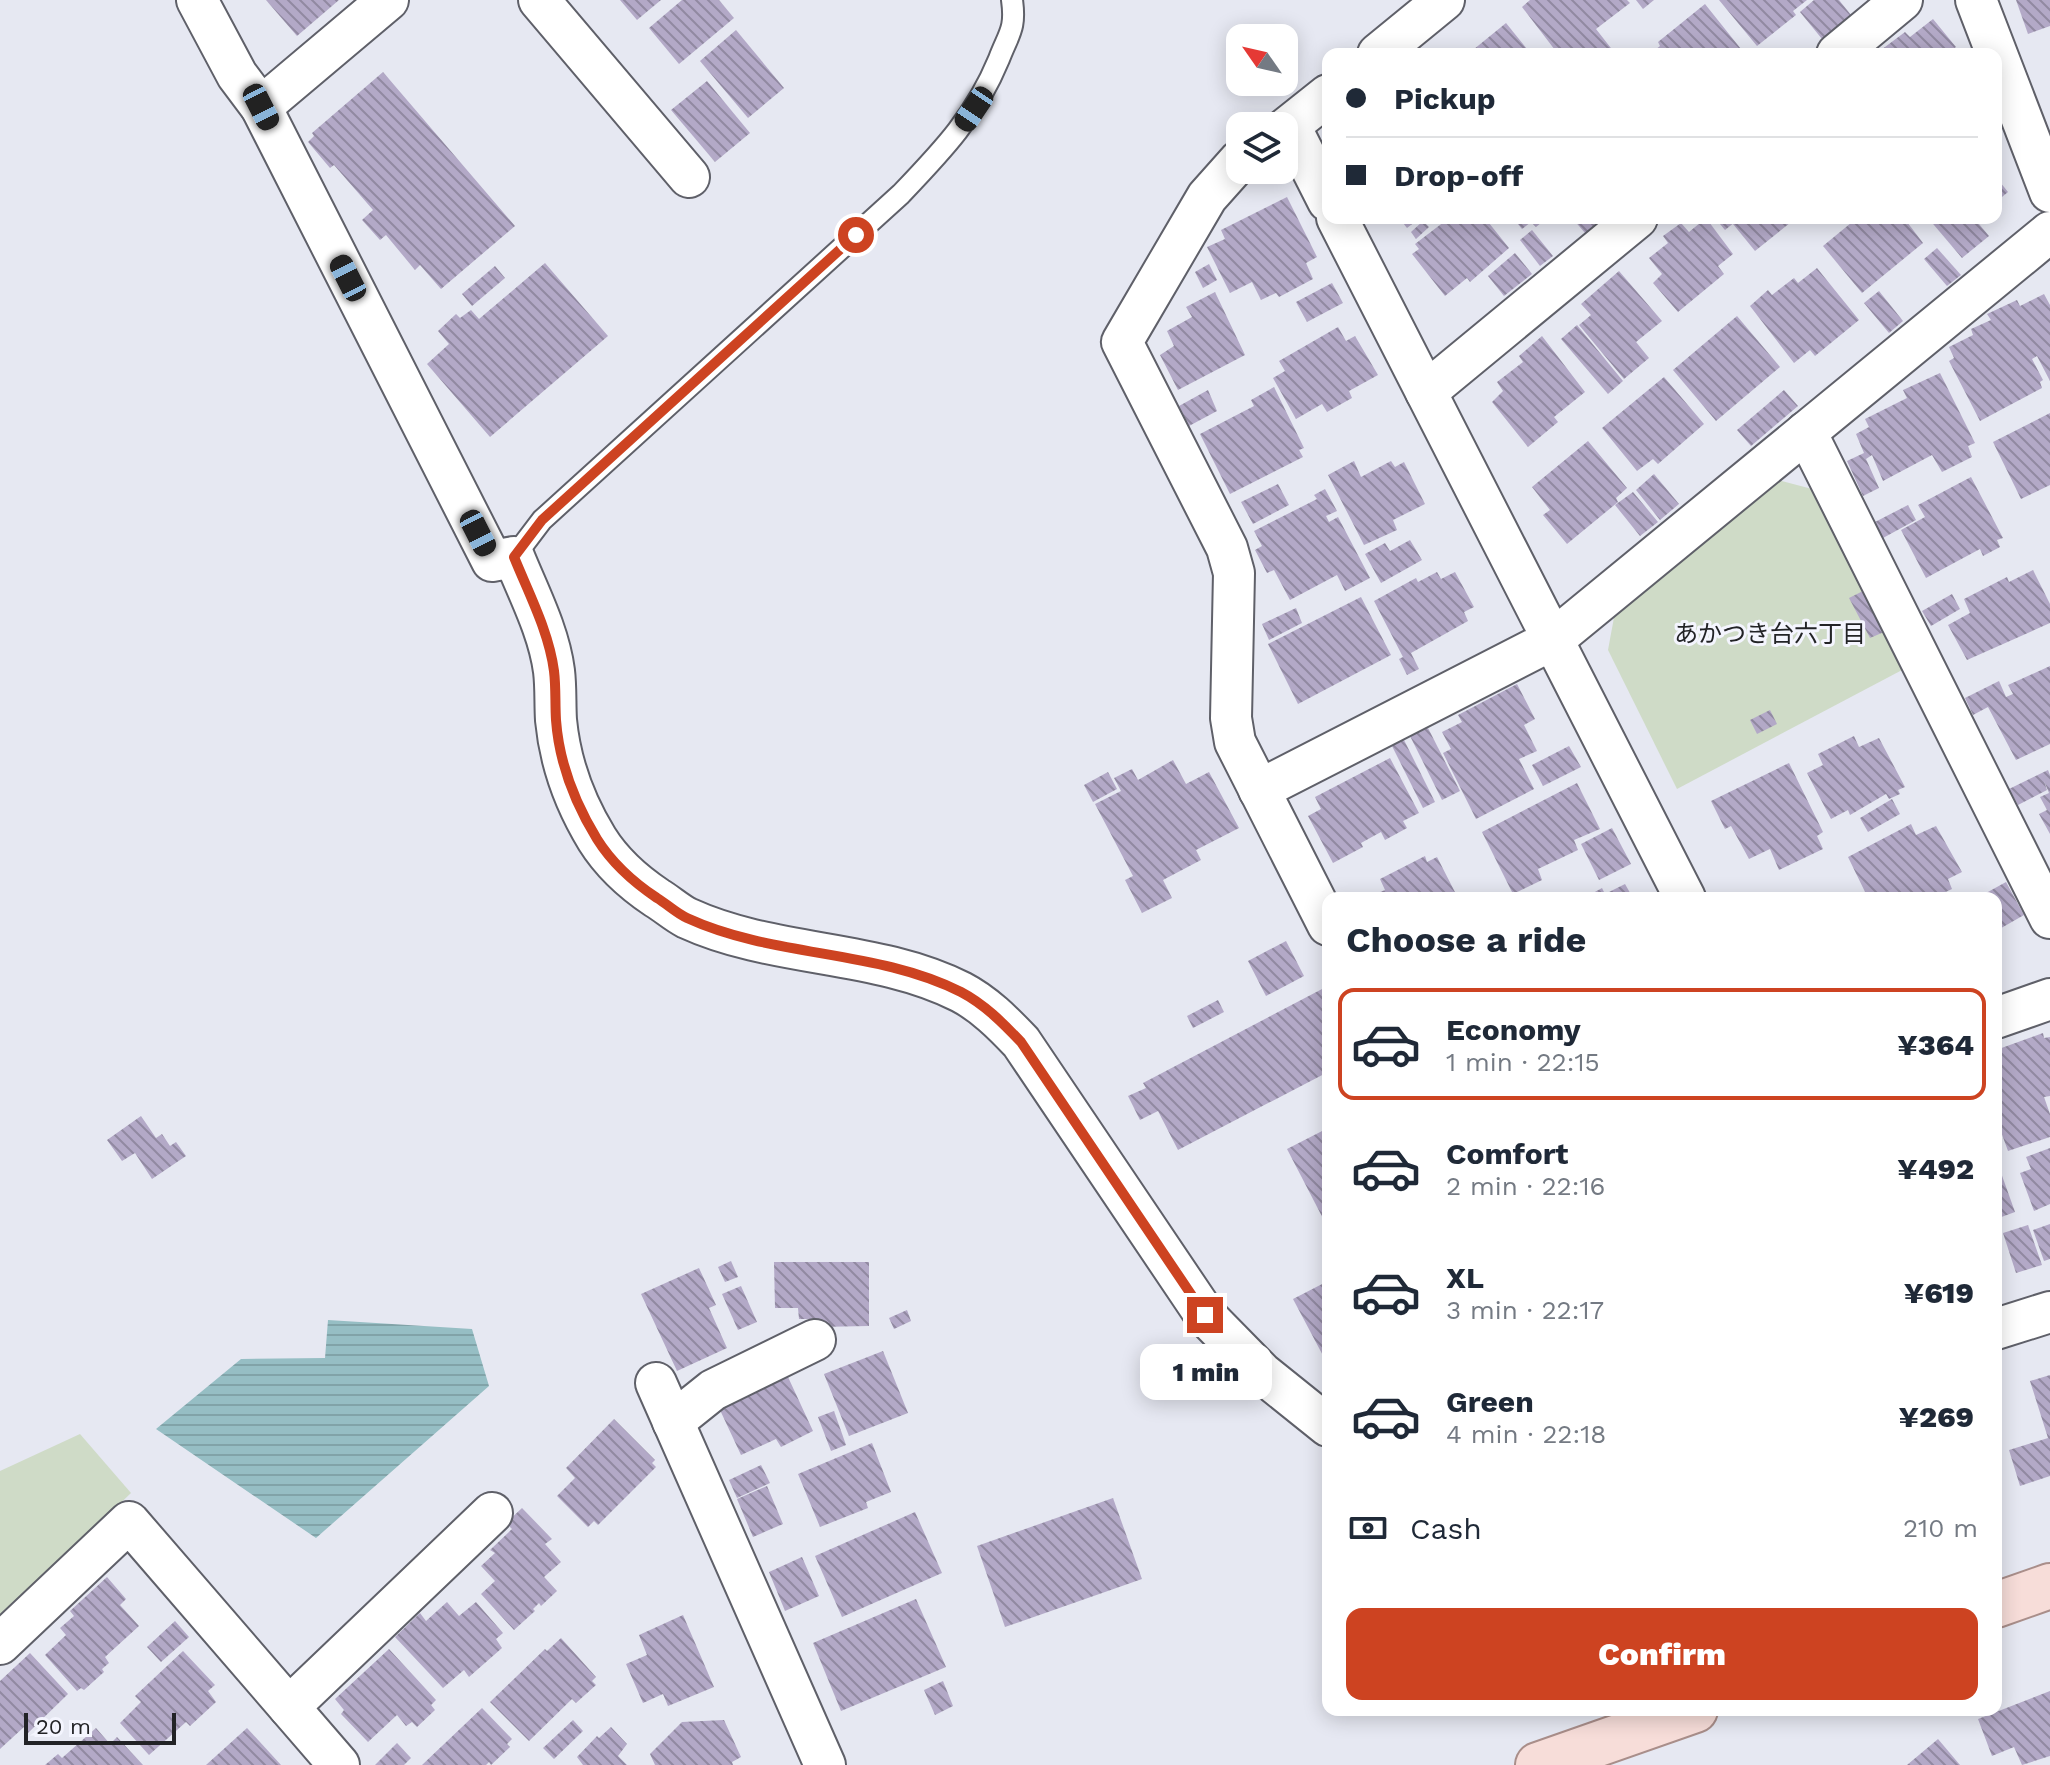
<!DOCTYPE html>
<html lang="en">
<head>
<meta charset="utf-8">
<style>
  body { margin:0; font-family:"Work Sans","Noto Sans JP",sans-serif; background:#f6f6f7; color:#1f2937; height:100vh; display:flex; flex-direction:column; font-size:30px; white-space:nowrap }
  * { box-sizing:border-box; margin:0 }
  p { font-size:26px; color:#747a83 }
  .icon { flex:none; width:44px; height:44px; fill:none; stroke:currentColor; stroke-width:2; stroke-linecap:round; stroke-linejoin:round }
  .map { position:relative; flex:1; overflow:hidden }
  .details { position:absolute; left:1322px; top:892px; width:680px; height:824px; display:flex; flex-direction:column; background:#fff; border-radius:16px; box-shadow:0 4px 20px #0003 }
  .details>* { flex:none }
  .guide { position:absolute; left:1322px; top:48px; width:680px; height:176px; border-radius:16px; box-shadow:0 4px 20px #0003; display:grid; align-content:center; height:176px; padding:0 24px; background:#fff }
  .needle { width:52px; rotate:304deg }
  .tools { position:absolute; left:1226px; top:24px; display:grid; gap:16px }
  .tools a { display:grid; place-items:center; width:72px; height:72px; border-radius:16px; background:#fff; box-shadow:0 4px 20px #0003; font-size:40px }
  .scale { position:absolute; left:24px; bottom:20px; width:152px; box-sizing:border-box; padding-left:8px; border:4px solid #222326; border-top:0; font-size:22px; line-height:28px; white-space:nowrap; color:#222326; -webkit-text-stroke:6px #f4f5fe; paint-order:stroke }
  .end { position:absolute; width:36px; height:36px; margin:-18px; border:10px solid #cd4321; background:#fff; box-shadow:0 0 0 4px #fff }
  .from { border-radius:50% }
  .bubble { position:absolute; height:56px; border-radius:16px; background:#fff; box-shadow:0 4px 20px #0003; font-size:26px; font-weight:800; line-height:56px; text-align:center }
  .car { position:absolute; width:24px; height:48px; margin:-24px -12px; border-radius:10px; box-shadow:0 0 6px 2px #0007; background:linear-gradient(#222 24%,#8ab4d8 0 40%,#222 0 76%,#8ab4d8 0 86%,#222 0) }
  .guide b { display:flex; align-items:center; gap:28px; height:76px; font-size:30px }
  .guide b+b { border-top:2px solid #e0e1e3 }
  .guide i { width:20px; height:20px; background:#1f2937 }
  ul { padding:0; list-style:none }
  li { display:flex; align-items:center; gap:24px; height:112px; margin:0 16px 12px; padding:0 8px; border:4px solid transparent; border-radius:16px }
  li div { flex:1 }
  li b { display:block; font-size:30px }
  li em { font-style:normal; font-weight:800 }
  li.active { border-color:#cd4321 }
  li>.icon { width:72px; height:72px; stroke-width:1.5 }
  h2 { padding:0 24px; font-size:36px; line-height:96px }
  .pay { display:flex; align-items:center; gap:20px; height:88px; padding:0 24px; font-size:30px }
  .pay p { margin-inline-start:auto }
  .action { display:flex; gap:16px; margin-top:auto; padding:16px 24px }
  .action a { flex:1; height:92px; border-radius:16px; background:#cd4321; color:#fff; font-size:32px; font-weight:800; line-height:92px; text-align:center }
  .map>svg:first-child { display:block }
</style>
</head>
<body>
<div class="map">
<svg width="2050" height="1765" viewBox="0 0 2050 1765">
  <defs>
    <pattern id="water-rules" width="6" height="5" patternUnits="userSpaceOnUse" patternTransform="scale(2)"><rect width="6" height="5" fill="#96bec4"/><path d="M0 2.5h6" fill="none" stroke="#81a3a8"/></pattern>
    <pattern id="building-back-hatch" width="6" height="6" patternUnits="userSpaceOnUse" patternTransform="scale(2)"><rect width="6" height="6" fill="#b3a9c7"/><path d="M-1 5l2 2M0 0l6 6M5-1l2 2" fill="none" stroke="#9189a1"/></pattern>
  </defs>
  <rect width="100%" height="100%" fill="#e6e8f2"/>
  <!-- green -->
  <g fill="#cfdbc7">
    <polygon points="1778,480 1812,489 1904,669 1677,789 1608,650 1615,612"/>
    <polygon points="80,1434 131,1493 0,1618 0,1471"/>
  </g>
  <!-- water -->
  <polygon fill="url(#water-rules)" points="328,1320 472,1329 489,1386 316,1538 156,1429 241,1359 325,1358"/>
  <!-- building -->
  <g fill="url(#building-back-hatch)">
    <polygon points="266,0 339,0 297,36"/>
    <polygon points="620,0 661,0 637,20"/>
    <polygon points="682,0 719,0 734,18 679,64 649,28"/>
    <polygon points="1530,0 1627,0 1630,3 1596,29 1614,52 1612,54 1558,54 1522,7"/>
    <polygon points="1636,0 1654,0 1643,9"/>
    <polygon points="1719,0 1807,0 1793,11 1796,15 1757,46"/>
    <polygon points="1814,0 1839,0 1851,15 1822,39 1800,12"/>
    <polygon points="2016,0 2050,0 2050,26 2028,34"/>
    <polygon points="1705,4 1745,54 1650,54 1660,46 1658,42"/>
    <polygon points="1933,19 1956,47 1950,51 1953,54 1885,54 1881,50 1905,32 1910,37"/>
    <polygon points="1506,23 1531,54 1468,54"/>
    <polygon points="736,30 784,88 748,118 700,61"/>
    <polygon points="383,72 515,226 441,289 420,265 415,270 386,235 380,240 362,220 373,210 334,165 330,168 308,142 314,136 312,133"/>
    <polygon points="707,81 750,133 715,162 671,110"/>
    <polygon points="1996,177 2008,192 1996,202"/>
    <polygon points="1287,197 1317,257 1306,263 1313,279 1279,297 1276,293 1261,300 1252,282 1230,293 1207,247 1225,239 1221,230"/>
    <polygon points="1399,218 1420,218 1407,228"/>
    <polygon points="1449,218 1485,218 1509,248 1470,282 1467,278 1445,296 1412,254 1419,249 1415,244"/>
    <polygon points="1513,218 1547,218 1536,227 1531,222 1522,229"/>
    <polygon points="1572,218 1605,218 1586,234"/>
    <polygon points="1706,218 1733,254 1718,266 1724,274 1678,312 1653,283 1662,274 1649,258 1668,243 1663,236 1681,223 1689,232"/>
    <polygon points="1715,218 1740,218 1725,230"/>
    <polygon points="1742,218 1796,218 1755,251 1733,224"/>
    <polygon points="1857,218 1904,218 1923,243 1862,293 1823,246"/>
    <polygon points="1928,218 1974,218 1989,236 1962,258"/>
    <polygon points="1423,221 1429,227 1416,239 1411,232"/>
    <polygon points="1532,230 1553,256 1540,266 1520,240"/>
    <polygon points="1937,248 1961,275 1947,286 1924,259"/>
    <polygon points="1515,253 1532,274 1504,296 1488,276"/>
    <polygon points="545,263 608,336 490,437 427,364 449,344 438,331 456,314 460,318 471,310 479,319"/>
    <polygon points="1209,264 1217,280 1203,288 1195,272"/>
    <polygon points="495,266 505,278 472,306 462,294"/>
    <polygon points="1817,268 1859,320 1815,356 1810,350 1794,363 1750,306 1768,290 1772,295 1794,278 1798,283"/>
    <polygon points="1619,271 1662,321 1636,342 1649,358 1624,379 1579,325 1591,315 1581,304"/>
    <polygon points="1332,283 1343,303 1307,322 1296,302"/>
    <polygon points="1879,291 1903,321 1889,333 1864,303"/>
    <polygon points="1215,292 1245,355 1178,390 1160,355 1174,346 1167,331 1192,317 1186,307"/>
    <polygon points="2044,294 2050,305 2050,381 2037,356 2032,359 2043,380 2040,382 2042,388 1980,421 1949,361 1954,358 1949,347 1973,335 1971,329 1991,320 1987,314 2017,300 2020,306"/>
    <polygon points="1737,316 1780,367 1716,421 1673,370"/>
    <polygon points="1577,325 1623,381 1608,394 1561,339"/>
    <polygon points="1338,327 1346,341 1355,336 1378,375 1349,391 1352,398 1327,412 1322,404 1296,419 1273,378 1285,371 1279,361"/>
    <polygon points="1542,336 1585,392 1554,417 1558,422 1528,447 1492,402 1503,391 1497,382 1523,362 1519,356"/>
    <polygon points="1940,373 1975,443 1968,446 1972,457 1942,472 1932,455 1883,481 1872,455 1866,459 1879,488 1863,496 1847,461 1864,453 1856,434 1869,427 1865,419 1907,398 1903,390"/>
    <polygon points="1664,377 1704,424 1658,464 1653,459 1637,471 1602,428"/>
    <polygon points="1274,387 1304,448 1299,450 1303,457 1230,494 1200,434 1254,406 1251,400"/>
    <polygon points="1208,390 1217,411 1189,426 1179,406"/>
    <polygon points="1784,390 1798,406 1751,446 1737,430"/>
    <polygon points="2050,413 2050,485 2021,499 1993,442"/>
    <polygon points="1588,441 1627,488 1616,498 1618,502 1567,544 1543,515 1550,510 1532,487"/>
    <polygon points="1354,461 1361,477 1391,461 1395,467 1404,462 1425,504 1393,520 1397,530 1364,545 1328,475"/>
    <polygon points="1654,474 1679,504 1660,520 1636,490"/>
    <polygon points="1971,477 2003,538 1997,540 2000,547 1983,556 1980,549 1926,578 1901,530 1925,517 1918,505"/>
    <polygon points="1278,484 1289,505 1253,524 1241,502"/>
    <polygon points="1325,489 1337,511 1326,516 1329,522 1338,517 1370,578 1345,591 1337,575 1290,600 1274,570 1267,573 1255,550 1262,546 1254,531 1317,499 1314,495"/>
    <polygon points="1633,492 1658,522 1640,536 1615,505"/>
    <polygon points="1908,505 1916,520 1883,538 1875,522"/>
    <polygon points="1410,540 1422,560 1381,583 1365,554 1385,543 1390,551"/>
    <polygon points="2033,570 2050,604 2050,623 1967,660 1948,625 1970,613 1964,599 2007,577 2009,582"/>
    <polygon points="1437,572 1441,579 1455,572 1474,607 1464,612 1468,621 1411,653 1419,669 1407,675 1399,659 1403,657 1374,601 1416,578 1418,582"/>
    <polygon points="1863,591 1884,632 1870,638 1849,598"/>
    <polygon points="1952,594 1960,609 1931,626 1922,611"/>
    <polygon points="1361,597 1391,655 1298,704 1268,644"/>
    <polygon points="1296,608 1302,623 1269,640 1262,624"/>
    <polygon points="2050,666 2050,744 2016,760 1988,707 1973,715 1965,698 1999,681 2006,697 2013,694 2008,685"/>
    <polygon points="1517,684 1535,719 1524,725 1537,751 1519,759 1534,789 1476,819 1443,753 1451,749 1442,732 1462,722 1458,715"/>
    <polygon points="1770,710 1777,724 1757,734 1750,720"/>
    <polygon points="1428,728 1460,791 1442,800 1410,736"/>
    <polygon points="1854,736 1859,747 1879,738 1905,787 1898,790 1900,794 1889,799 1886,794 1850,815 1848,810 1831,819 1807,773 1823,765 1818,754"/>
    <polygon points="1403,738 1435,802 1423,808 1391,744"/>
    <polygon points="1569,746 1581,767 1543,786 1532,765"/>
    <polygon points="1390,758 1419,813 1403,821 1407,828 1385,840 1381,832 1361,843 1363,847 1333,863 1308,816 1321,809 1315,797"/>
    <polygon points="1173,760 1186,784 1209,772 1239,828 1196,850 1201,860 1163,880 1172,898 1142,913 1125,880 1133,876 1095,804 1121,791 1114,778 1132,769 1138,780"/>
    <polygon points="1789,763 1823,832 1817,836 1823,849 1779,870 1770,849 1749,859 1731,826 1725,829 1711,801"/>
    <polygon points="2048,770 2050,775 2050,834 2039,814 2047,810 2040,797 2049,793 2044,781 2047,790 2018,805 2009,789"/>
    <polygon points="1108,772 1117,789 1093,802 1084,785"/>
    <polygon points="1577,783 1600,829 1574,840 1578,850 1538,869 1542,880 1513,894 1482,832"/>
    <polygon points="1892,799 1900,814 1868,832 1860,818"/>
    <polygon points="1911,824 1916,835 1936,826 1962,872 1948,879 1952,889 1933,898 1868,898 1848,857"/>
    <polygon points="1612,828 1631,864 1599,880 1581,844"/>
    <polygon points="1425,856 1427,862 1437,857 1458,898 1366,898 1385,890 1380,879"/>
    <polygon points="2006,882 2024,915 1996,931 1996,898 1977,898"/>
    <polygon points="1625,884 1633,898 1584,898 1602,888 1605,894"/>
    <polygon points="1286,941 1304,976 1266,996 1248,961"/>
    <polygon points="1324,988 1328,995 1328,1072 1178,1150 1158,1111 1140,1120 1128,1096 1146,1088 1143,1083"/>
    <polygon points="1218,1000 1224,1012 1193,1028 1187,1016"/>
    <polygon points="2043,1033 2044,1038 2050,1037 2050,1096 2044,1097 2050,1114 2050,1137 2008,1151 1996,1118 1996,1050"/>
    <polygon points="141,1116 156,1138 162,1134 170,1146 176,1142 186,1156 152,1179 135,1153 122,1161 107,1140"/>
    <polygon points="1328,1128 1328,1228 1287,1149"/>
    <polygon points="2050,1148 2050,1204 2034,1211 2020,1173 2031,1169 2026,1157"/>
    <polygon points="2000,1170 2015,1212 1996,1219 1996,1172"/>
    <polygon points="2050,1224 2050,1259 2044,1261 2033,1230"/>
    <polygon points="2028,1225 2042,1265 2016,1273 2003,1233"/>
    <polygon points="731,1261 738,1277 725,1282 718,1267"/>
    <polygon points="774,1262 869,1262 869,1326 818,1327 818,1319 799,1319 798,1308 775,1308"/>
    <polygon points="699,1268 716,1305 709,1308 727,1348 677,1371 641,1294"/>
    <polygon points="1328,1281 1328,1365 1293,1299"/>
    <polygon points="741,1286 757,1322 738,1330 722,1294"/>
    <polygon points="907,1310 911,1321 894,1329 889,1318"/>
    <polygon points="883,1351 908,1413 849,1436 824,1374"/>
    <polygon points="2050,1375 2050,1476 2020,1486 2009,1450 2048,1438 2030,1381"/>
    <polygon points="788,1377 813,1431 781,1447 776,1439 741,1455 720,1410"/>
    <polygon points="834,1411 846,1445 831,1451 818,1417"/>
    <polygon points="614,1419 655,1460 652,1463 656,1467 598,1525 594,1521 588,1527 557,1496 575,1478 566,1468"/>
    <polygon points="872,1443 891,1492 866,1502 868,1508 820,1527 798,1474"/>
    <polygon points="761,1465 770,1483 737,1498 729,1480"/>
    <polygon points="767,1486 783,1524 753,1537 737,1499"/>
    <polygon points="1113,1498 1142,1579 1005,1627 977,1546"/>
    <polygon points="522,1508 552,1539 545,1544 561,1562 544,1577 557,1591 541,1606 539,1603 533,1609 535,1611 514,1630 481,1594 495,1581 481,1566 495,1553 490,1550 512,1529 506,1523"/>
    <polygon points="915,1512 942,1573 842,1617 815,1556"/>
    <polygon points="802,1557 819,1596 785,1611 769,1572"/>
    <polygon points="107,1577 126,1599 120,1605 139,1626 105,1657 109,1663 102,1669 104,1672 84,1690 81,1688 77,1691 45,1655 66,1635 60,1628 74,1616 70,1611"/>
    <polygon points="916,1599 946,1667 841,1711 813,1643"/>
    <polygon points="447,1602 459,1616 476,1602 503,1633 496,1639 502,1648 469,1677 464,1670 443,1688 395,1637 420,1613 426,1621"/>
    <polygon points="683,1615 714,1687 668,1706 663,1694 643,1703 626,1664 647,1655 639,1635"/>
    <polygon points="175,1621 189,1637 161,1662 147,1647"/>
    <polygon points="561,1638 596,1677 592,1681 596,1685 576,1703 572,1699 529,1741 490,1702 545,1649 547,1651"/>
    <polygon points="389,1649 436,1700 431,1705 435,1710 417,1727 412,1722 406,1726 397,1715 368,1742 341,1714 344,1710 335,1699"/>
    <polygon points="183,1651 215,1685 208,1691 216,1702 190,1726 186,1722 149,1755 120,1723 141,1702 135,1696"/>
    <polygon points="30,1653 68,1694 28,1733 24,1727 0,1749 0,1681"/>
    <polygon points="943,1681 953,1706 935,1715 924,1690"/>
    <polygon points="2050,1691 2050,1756 2022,1765 2014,1747 1992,1756 1978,1719"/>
    <polygon points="482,1708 512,1739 507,1744 510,1747 491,1765 489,1762 486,1765 422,1765"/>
    <polygon points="573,1720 583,1731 554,1759 543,1748"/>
    <polygon points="724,1720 741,1757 732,1762 733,1765 655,1765 650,1754 682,1722"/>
    <polygon points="611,1727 627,1744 618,1756 627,1765 583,1765 577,1757 597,1736 599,1738"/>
    <polygon points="96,1728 110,1744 117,1737 143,1765 45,1765 58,1754 62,1758"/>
    <polygon points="247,1728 281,1765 206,1765"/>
    <polygon points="1938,1739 1960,1765 1907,1765"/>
    <polygon points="397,1743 411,1758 404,1765 375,1765"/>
  </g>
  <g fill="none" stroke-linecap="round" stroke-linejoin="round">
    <!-- lane casing -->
    <g stroke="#5f6069" stroke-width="24">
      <path id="lane" d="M514 557 542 520 901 194C943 150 975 117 999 59 1009 33 1016 29 1012 0"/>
    </g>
    <!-- street casing -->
    <g stroke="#5f6069" stroke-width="44">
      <g id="street">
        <path d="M197 0 237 75 261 107 492 561 514 557C529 594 549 632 554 671 556 687 555 704 556 720 560 762 575 803 597 839 612 863 633 882 657 898 667 904 677 913 687 918 774 958 876 949 961 992 984 1004 1003 1023 1021 1042L1205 1315 1262 1373 1328 1426"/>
        <polyline points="539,0 689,177"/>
        <polyline points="1976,0 2050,192"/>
        <polyline points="1378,54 1444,0"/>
        <polyline points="1837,54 1902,0"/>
        <polyline points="261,107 388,0"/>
        <polyline points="1290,126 1328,201"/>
        <polyline points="1284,130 1328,95"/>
        <polyline points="1240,160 1207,197 1122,342 1227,548 1234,573 1231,718 1235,742 1328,925"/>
        <polyline points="1337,218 1685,898"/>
        <polyline points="1426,392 1637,218"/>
        <polyline points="1806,432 2050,918"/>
        <polyline points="1259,790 1554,639 2050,232"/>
        <polyline points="1996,1018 2050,999"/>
        <polyline points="1996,1329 2050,1312"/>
        <polyline points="656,1383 825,1765"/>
        <polyline points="673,1422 713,1390 815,1340"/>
        <polyline points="0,1644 129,1522 339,1765"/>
        <polyline points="289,1707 492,1513"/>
      </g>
    </g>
    <!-- primary casing -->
    <g stroke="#a98e8a" stroke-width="48">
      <g id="primary">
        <polyline points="1996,1605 2050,1586"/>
        <polyline points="1538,1765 1695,1710"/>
      </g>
    </g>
    <!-- lane -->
    <use href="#lane" stroke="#fff" stroke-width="20"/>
    <!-- street -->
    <use href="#street" stroke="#fff" stroke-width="40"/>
    <!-- primary -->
    <use href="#primary" stroke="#f7ddd9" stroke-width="44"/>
  </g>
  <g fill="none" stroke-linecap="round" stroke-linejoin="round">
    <!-- route -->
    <path stroke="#cd4321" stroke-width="10" d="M856 235 542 520 514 557C529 594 549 632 554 671 556 687 555 704 556 720 559 761 575 803 597 839 612 863 633 882 657 898 667 904 676 913 687 918 774 958 876 949 961 992 984 1004 1003 1023 1021 1042L1205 1315"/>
  </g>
  <g text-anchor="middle" stroke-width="6" stroke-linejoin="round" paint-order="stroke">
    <!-- neighbourhood labels -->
    <g font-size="24" fill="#222326" stroke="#f4f5fe">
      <text x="1770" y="642">あかつき台六丁目</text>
    </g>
  </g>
</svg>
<div class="tools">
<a><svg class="needle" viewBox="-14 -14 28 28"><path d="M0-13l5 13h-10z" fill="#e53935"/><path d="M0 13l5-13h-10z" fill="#747a83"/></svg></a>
<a><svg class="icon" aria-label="layers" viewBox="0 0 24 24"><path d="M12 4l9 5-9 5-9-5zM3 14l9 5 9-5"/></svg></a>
</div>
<div class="scale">20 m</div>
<i class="end from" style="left:856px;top:235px"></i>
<i class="end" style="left:1205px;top:1315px"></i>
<div class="bubble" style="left:1140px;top:1344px;width:132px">1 min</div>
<i class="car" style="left:261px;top:107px;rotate:153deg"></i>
<i class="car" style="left:974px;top:109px;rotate:214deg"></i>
<i class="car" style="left:348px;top:278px;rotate:333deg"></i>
<i class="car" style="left:478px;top:533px;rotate:153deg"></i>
<div class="guide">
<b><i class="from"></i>Pickup</b>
<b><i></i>Drop-off</b>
</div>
<section class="details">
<h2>Choose a ride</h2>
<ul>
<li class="active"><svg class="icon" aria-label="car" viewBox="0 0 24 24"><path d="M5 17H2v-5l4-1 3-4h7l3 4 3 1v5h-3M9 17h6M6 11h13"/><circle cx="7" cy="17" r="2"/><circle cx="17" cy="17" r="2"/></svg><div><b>Economy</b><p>1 min · 22:15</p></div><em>¥364</em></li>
<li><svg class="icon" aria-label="car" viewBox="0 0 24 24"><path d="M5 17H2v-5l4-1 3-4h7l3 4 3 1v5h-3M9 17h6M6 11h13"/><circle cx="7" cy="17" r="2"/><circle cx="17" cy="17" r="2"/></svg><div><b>Comfort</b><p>2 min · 22:16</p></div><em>¥492</em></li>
<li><svg class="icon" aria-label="car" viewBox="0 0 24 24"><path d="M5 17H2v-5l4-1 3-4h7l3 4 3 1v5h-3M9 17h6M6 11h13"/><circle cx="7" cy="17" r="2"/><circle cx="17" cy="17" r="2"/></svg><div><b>XL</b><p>3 min · 22:17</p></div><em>¥619</em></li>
<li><svg class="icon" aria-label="car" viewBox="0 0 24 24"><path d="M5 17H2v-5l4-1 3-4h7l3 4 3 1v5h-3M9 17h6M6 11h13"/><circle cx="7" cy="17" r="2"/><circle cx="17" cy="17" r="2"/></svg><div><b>Green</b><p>4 min · 22:18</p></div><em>¥269</em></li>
</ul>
<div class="pay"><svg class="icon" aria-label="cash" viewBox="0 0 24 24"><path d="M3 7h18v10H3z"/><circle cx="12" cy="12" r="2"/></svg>Cash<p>210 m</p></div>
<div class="action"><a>Confirm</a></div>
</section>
</div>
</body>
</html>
